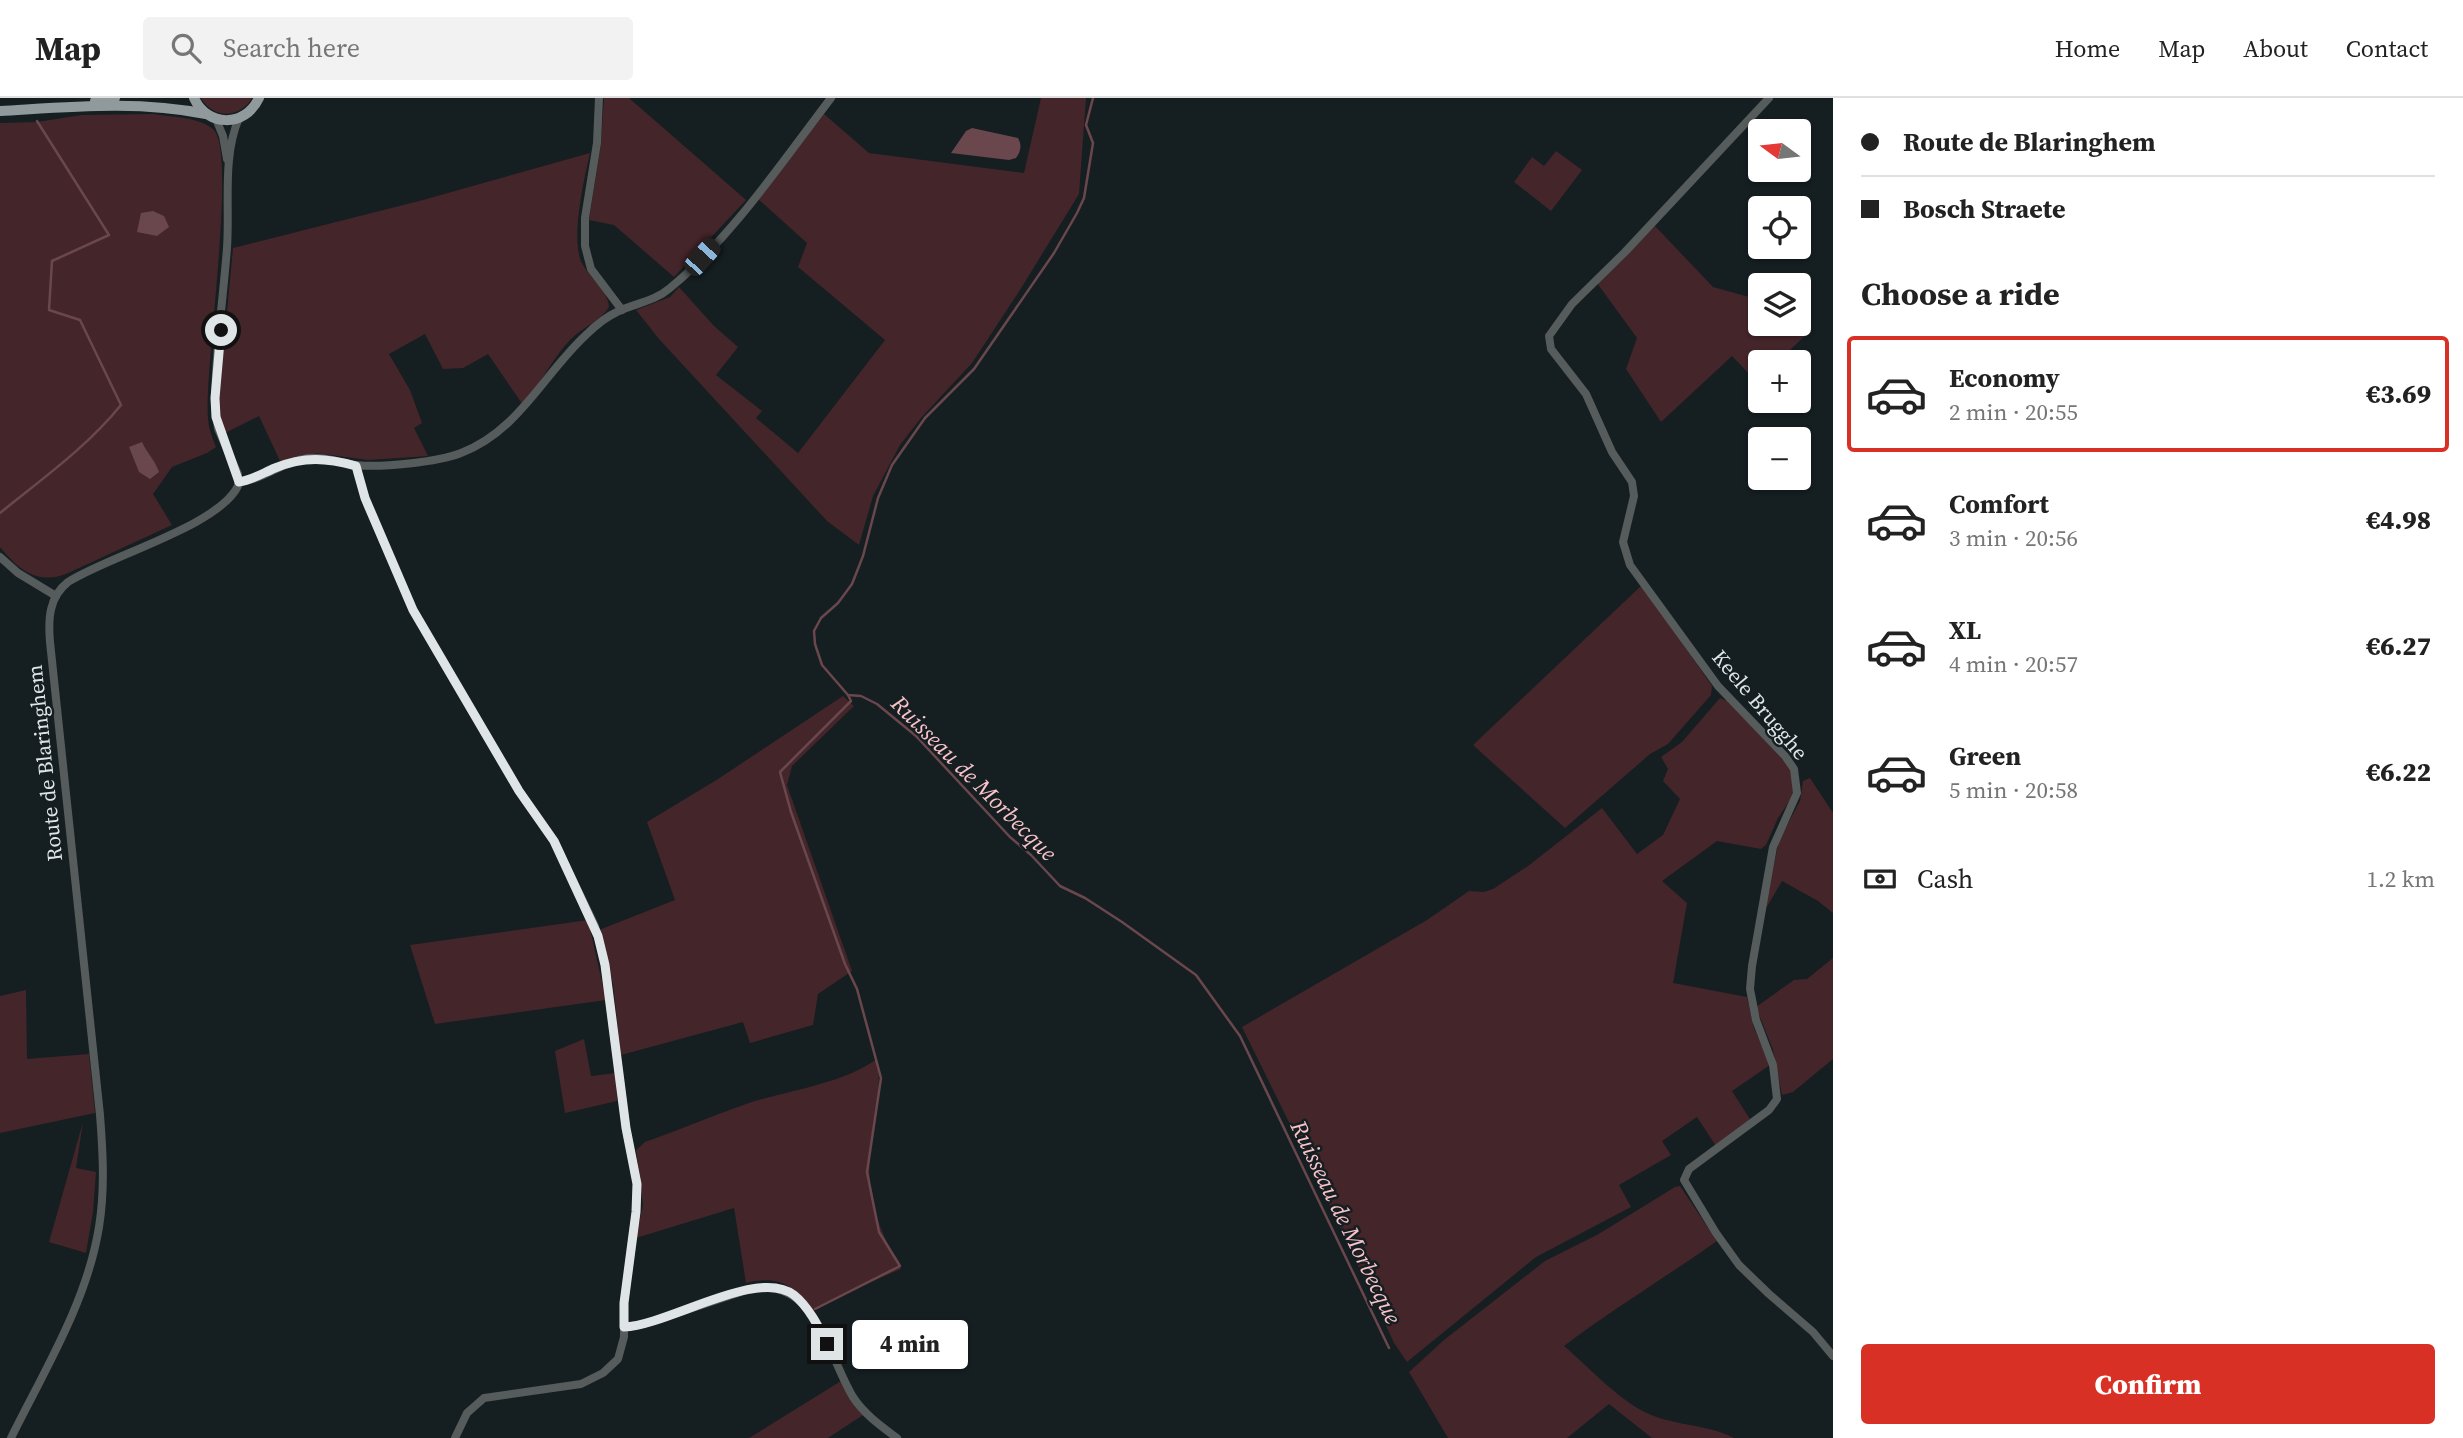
<!DOCTYPE html>
<html lang="en">
<head>
<meta charset="utf-8">
<style>
  body { margin:0; font-family:"Source Serif 4",serif; background:#f2f2f2; color:#222; height:100vh; display:flex; flex-direction:column; font-size:26px; white-space:nowrap }
  * { box-sizing:border-box; margin:0 }
  p { font-size:23px; color:#767676 }
  .icon { flex:none; width:38px; height:38px; fill:none; stroke:currentColor; stroke-width:2; stroke-linecap:round; stroke-linejoin:round }
  .map { position:relative; flex:1; overflow:hidden }
  .drawer { display:flex; flex-direction:column; background:#fff; width:630px }
  .drawer>* { flex:none }
  .guide { display:grid; align-content:center; height:154px; padding:0 28px; background:#fff }
  .needle { width:46px; rotate:285deg }
  .tools { position:absolute; left:1748px; top:21px; display:grid; gap:14px }
  .tools a { display:grid; place-items:center; width:63px; height:63px; border-radius:7px; background:#fff; box-shadow:0 2px 5px #0004; font-size:35px }
  .end { position:absolute; width:32px; height:32px; margin:-16px; border:9px solid #dfe5e7; background:#111; box-shadow:0 0 0 4px #111 }
  .from { border-radius:50% }
  .bubble { position:absolute; height:49px; border-radius:7px; background:#fff; box-shadow:0 2px 5px #0004; font-size:23px; font-weight:800; line-height:49px; text-align:center }
  .car { position:absolute; width:21px; height:42px; margin:-21px -10px; border-radius:9px; box-shadow:0 0 5px 2px #0007; background:linear-gradient(#222 24%,#8ab4d8 0 40%,#222 0 76%,#8ab4d8 0 86%,#222 0) }
  .guide b { display:flex; align-items:center; gap:24px; height:66px; font-size:26px }
  .guide b+b { border-top:2px solid #e0e0e0 }
  .guide i { width:18px; height:18px; background:#222 }
  ul { padding:0; list-style:none }
  li { display:flex; align-items:center; gap:21px; height:116px; margin:0 14px 10px; padding:0 14px; border:4px solid transparent; border-radius:7px }
  li div { flex:1 }
  li b { display:block; font-size:26px }
  li em { font-style:normal; font-weight:800 }
  li.current { border-color:#d93025 }
  li>.icon { width:63px; height:63px; stroke-width:1.5 }
  h2 { padding:0 28px; font-size:32px; line-height:84px }
  .pay { display:flex; align-items:center; gap:18px; height:77px; padding:0 28px; font-size:26px }
  .pay p { margin-inline-start:auto }
  .cta { display:flex; gap:14px; margin-top:auto; padding:14px 28px }
  .cta a { flex:1; height:80px; border-radius:7px; background:#d93025; color:#fff; font-size:28px; font-weight:800; line-height:80px; text-align:center }
  header { display:flex; align-items:center; gap:42px; box-sizing:border-box; height:98px; padding:0 35px; background:#fff; border-bottom:2px solid #e0e0e0 }
  header strong { font-size:33px }
  nav { display:flex; gap:38px; margin-inline-start:auto; font-size:24px }
  .search { width:490px; height:63px; background:#f2f2f2; display:flex; align-items:center; gap:18px; box-sizing:border-box; padding:0 24px; border-radius:7px; color:#767676; font-size:26px }
  main { display:flex; flex:1; min-height:0 }
  .map>svg:first-child { display:block }
</style>
</head>
<body>
<header>
<strong>Map</strong>
<div class="search"><svg class="icon" aria-label="search" viewBox="0 0 24 24"><circle cx="10" cy="10" r="6"/><path d="M15 15l6 6"/></svg>Search here</div>
<nav><a>Home</a><a>Map</a><a>About</a><a>Contact</a></nav>
</header>
<main>
<div class="map">
<svg width="1833" height="1340" viewBox="0 0 1833 1340">
  <rect width="100%" height="100%" fill="#151e21"/>
  <!-- green -->
  <g fill="#44252a">
    <path d="M201 0H252C239 21 213 21 201 0Z"/>
    <polygon points="604,0 629,0 746,102 674,179 614,127 589,122 601,46"/>
    <polygon points="1041,0 1086,0 1079,96 1020,192 972,265 921,320 900,347 873,398 859,447 827,423 659,241 636,212 670,199 679,189 714,228 738,249 716,277 762,313 756,320 798,355 885,242 798,169 807,145 758,101 824,16 869,55 1024,75"/>
    <path d="M153 16C171 19 201 19 214 32 237 58 204 271 208 319 208 329 212 339 216 349L207 355 172 369 153 396 172 427 66 476C37 487 18 471 0 449V25L37 24 82 17Z"/>
    <polygon points="1556,53 1582,72 1551,113 1514,84 1532,59 1544,68"/>
    <path d="M590 55C584 81 571 139 581 163 588 179 608 192 609 209 601 222 582 230 571 241 552 260 541 286 523 307L488 256 463 270 443 271 425 236 389 256 410 292 422 325 414 330 428 358 368 362 316 355 280 363 259 318 225 335 220 322 219 299 233 150 423 102Z"/>
    <polygon points="1655,128 1713,189 1760,202 1760,226 1794,226 1806,237 1777,264 1760,264 1760,279 1756,283 1732,258 1661,324 1626,271 1637,240 1597,185"/>
    <polygon points="1642,487 1712,588 1711,597 1668,646 1650,656 1565,730 1473,647"/>
    <polygon points="843,598 854,608 792,668 787,687 852,873 818,896 813,927 750,945 743,924 621,957 613,886 599,832 675,802 647,724 718,681"/>
    <polygon points="1720,600 1727,603 1783,660 1793,675 1794,691 1790,702 1778,720 1766,747 1761,751 1717,743 1662,783 1687,805 1673,885 1747,899 1754,930 1770,967 1732,993 1750,1021 1716,1048 1697,1019 1662,1043 1671,1057 1619,1087 1631,1109 1536,1159 1407,1264 1394,1245 1325,1097 1242,929 1427,822 1469,793 1484,794 1493,791 1528,768 1602,710 1637,756 1663,737 1680,701 1663,683 1668,671 1661,659 1682,644"/>
    <polygon points="1810,680 1833,715 1833,815 1818,803 1782,783 1765,812 1779,742 1800,703 1803,683"/>
    <polygon points="588,822 606,902 435,926 410,847"/>
    <polygon points="1833,860 1833,961 1793,994 1782,997 1773,952 1756,909 1794,882 1807,881"/>
    <polygon points="26,892 27,961 89,956 95,1015 0,1035 0,898"/>
    <polygon points="584,941 591,978 616,975 617,1003 565,1015 555,953"/>
    <path d="M877 961C882 986 875 1010 872 1036 864 1090 874 1124 901 1171L861 1188 813 1213C794 1187 779 1177 746 1185L734 1110 636 1140 643 1107 636 1052 645 1044C679 1032 712 1018 746 1006 788 992 840 987 877 961Z"/>
    <polygon points="83,1024 76,1070 96,1074 93,1114 86,1155 49,1144"/>
    <path d="M1680 1088 1717 1143C1666 1179 1613 1211 1564 1248 1589 1269 1619 1303 1649 1316 1676 1328 1707 1326 1734 1340H1652L1609 1306 1567 1340H1448L1409 1274 1444 1242 1545 1163 1597 1137 1675 1089Z"/>
    <polygon points="841,1283 863,1317 828,1340 749,1340"/>
  </g>
  <!-- water -->
  <g fill="#6a474c">
    <path d="M972 30 1018 40C1022 47 1021 53 1016 60L1009 62 951 55 966 33Z"/>
    <polygon points="153,113 164,118 169,129 157,138 137,134 141,115"/>
    <path d="M142 344C147 355 155 362 159 374L150 381 139 374 129 349Z"/>
  </g>
  <g fill="none" stroke-linecap="round" stroke-linejoin="round">
    <!-- stream -->
    <g stroke="#6a474c" stroke-width="2.5">
      <polyline points="1093,0 1086,27 1093,45 1084,100 1077,115 1054,155 974,271 925,320 892,367 878,400 863,458 852,486 838,505 821,520 814,533 815,546 822,567 848,597 861,598 877,606 916,638 1010,739 1031,757 1060,788 1085,800 1122,824 1196,877 1240,938 1389,1250"/>
      <path d="M0 415C42 381 87 349 121 307L80 222 49 212 52 163 109 137 37 23"/>
      <polyline points="815,1211 900,1168 879,1134 867,1074 881,980 857,891 845,866 791,714 780,674 851,603 848,597"/>
    </g>
    <!-- minor -->
    <g stroke="#565b5c" stroke-width="8">
      <polyline points="599,0 597,45 585,120 585,148 591,171 622,212"/>
      <polyline points="1769,0 1625,154 1572,206 1549,238 1551,251 1586,296 1612,354 1632,384 1634,398 1623,444 1630,467 1718,588 1785,658 1794,671 1797,695 1773,749 1752,868 1750,891 1756,922 1773,967 1777,1001 1769,1012 1689,1071 1684,1082 1716,1135 1739,1167 1769,1196 1813,1234 1833,1258"/>
      <polyline points="216,21 223,38 227,61"/>
      <polyline points="356,368 367,406 413,512 519,693 554,743 595,828 604,860 626,1030 637,1086 636,1114 624,1205 624,1239 618,1261 603,1275 581,1286 484,1300 467,1315 455,1340"/>
      <path d="M239 384C263 382 283 363 309 360 326 358 340 365 356 367 381 370 438 364 461 355 519 333 544 275 587 236 596 227 606 219 617 214 635 205 654 204 670 190 732 139 782 64 831 0"/>
      <polyline points="0,459 18,475 56,498"/>
      <path d="M624 1229 644 1226 750 1191C816 1178 827 1256 853 1299 864 1316 881 1328 897 1340"/>
      <path d="M11 1340C44 1273 87 1204 99 1129 105 1092 103 1055 100 1017L50 544C48 521 49 499 68 484 108 458 219 428 238 388V376L218 331 215 307C215 255 223 202 227 150 230 108 222 59 239 20"/>
    </g>
    <!-- major -->
    <g stroke="#909a9d" stroke-width="10">
      <path d="M194 0C207 29 245 30 259 0"/>
      <polyline points="95,3 115,0"/>
      <path d="M0 13C69 9 138 2 206 16"/>
    </g>
  </g>
  <g fill="none" stroke-linecap="round" stroke-linejoin="round">
    <!-- route -->
    <path stroke="#dfe5e7" stroke-width="9" d="M221 232 215 300 216 319 239 384C252 382 263 375 275 370 304 358 327 360 356 368L365 400 413 512 519 693 554 743 598 838 605 867 626 1030 637 1086 636 1114 624 1205V1229C669 1227 758 1169 794 1197 809 1209 819 1230 827 1246"/>
  </g>
  <g text-anchor="middle" stroke-width="5" stroke-linejoin="round" paint-order="stroke">
    <!-- street labels -->
    <g font-size="21" fill="#dfe5e7" stroke="#151e21">
      <text transform="translate(1760 607) rotate(50)" y="7">Keele Brugghe</text>
      <text transform="translate(45 665) rotate(-96)" y="7">Route de Blaringhem</text>
    </g>
    <!-- water labels -->
    <g font-size="23" font-style="italic" fill="#f9c3ca" stroke="#151e21">
      <text transform="translate(974 680) rotate(45)" y="8">Ruisseau de Morbecque</text>
      <text transform="translate(1346 1124) rotate(64)" y="8">Ruisseau de Morbecque</text>
    </g>
  </g>
</svg>
<div class="tools">
<a><svg class="needle" viewBox="-14 -14 28 28"><path d="M0-13l5 13h-10z" fill="#e53935"/><path d="M0 13l5-13h-10z" fill="#767676"/></svg></a>
<a><svg class="icon" aria-label="locate" viewBox="0 0 24 24"><circle cx="12" cy="12" r="6"/><path d="M12 2v4M12 18v4M2 12h4M18 12h4"/></svg></a>
<a><svg class="icon" aria-label="layers" viewBox="0 0 24 24"><path d="M12 4l9 5-9 5-9-5zM3 14l9 5 9-5"/></svg></a>
<a>+</a>
<a>−</a>
</div>
<i class="end from" style="left:221px;top:232px"></i>
<i class="end" style="left:827px;top:1246px"></i>
<div class="bubble" style="left:852px;top:1222px;width:116px">4 min</div>
<i class="car" style="left:702px;top:159px;rotate:42deg"></i>
</div>
<section class="drawer">
<div class="guide">
<b><i class="from"></i>Route de Blaringhem</b>
<b><i></i>Bosch Straete</b>
</div>
<h2>Choose a ride</h2>
<ul>
<li class="current"><svg class="icon" aria-label="car" viewBox="0 0 24 24"><path d="M5 17H2v-5l4-1 3-4h7l3 4 3 1v5h-3M9 17h6M6 11h13"/><circle cx="7" cy="17" r="2"/><circle cx="17" cy="17" r="2"/></svg><div><b>Economy</b><p>2 min · 20:55</p></div><em>€3.69</em></li>
<li><svg class="icon" aria-label="car" viewBox="0 0 24 24"><path d="M5 17H2v-5l4-1 3-4h7l3 4 3 1v5h-3M9 17h6M6 11h13"/><circle cx="7" cy="17" r="2"/><circle cx="17" cy="17" r="2"/></svg><div><b>Comfort</b><p>3 min · 20:56</p></div><em>€4.98</em></li>
<li><svg class="icon" aria-label="car" viewBox="0 0 24 24"><path d="M5 17H2v-5l4-1 3-4h7l3 4 3 1v5h-3M9 17h6M6 11h13"/><circle cx="7" cy="17" r="2"/><circle cx="17" cy="17" r="2"/></svg><div><b>XL</b><p>4 min · 20:57</p></div><em>€6.27</em></li>
<li><svg class="icon" aria-label="car" viewBox="0 0 24 24"><path d="M5 17H2v-5l4-1 3-4h7l3 4 3 1v5h-3M9 17h6M6 11h13"/><circle cx="7" cy="17" r="2"/><circle cx="17" cy="17" r="2"/></svg><div><b>Green</b><p>5 min · 20:58</p></div><em>€6.22</em></li>
</ul>
<div class="pay"><svg class="icon" aria-label="cash" viewBox="0 0 24 24"><path d="M3 7h18v10H3z"/><circle cx="12" cy="12" r="2"/></svg>Cash<p>1.2 km</p></div>
<div class="cta"><a>Confirm</a></div>
</section>
</main>
</body>
</html>
